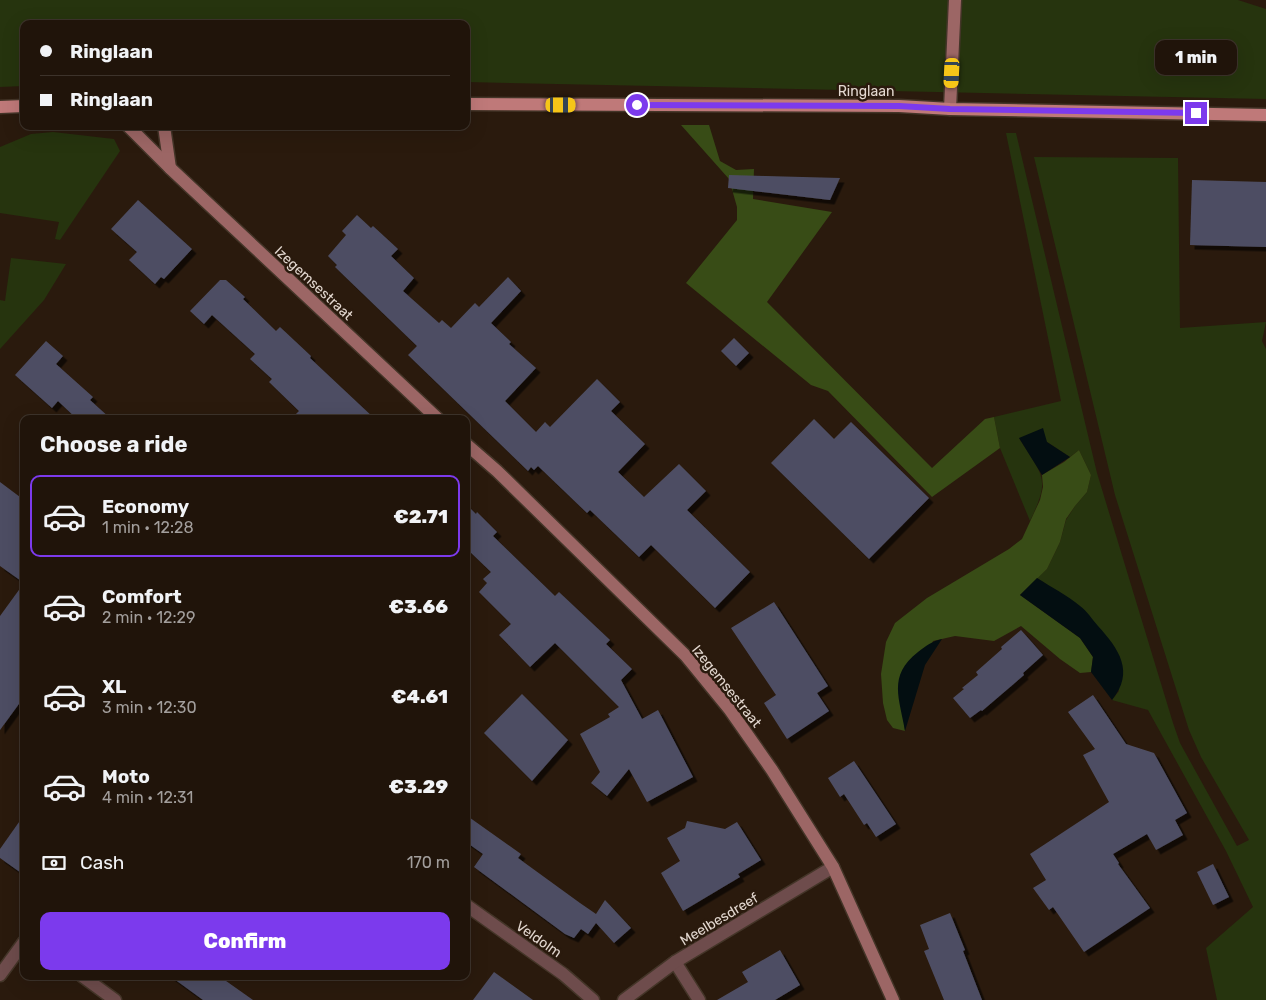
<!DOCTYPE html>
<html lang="en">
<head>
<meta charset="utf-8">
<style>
  body { margin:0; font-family:Rubik,sans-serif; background:#2d2118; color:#f1f3f6; height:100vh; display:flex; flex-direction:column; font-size:19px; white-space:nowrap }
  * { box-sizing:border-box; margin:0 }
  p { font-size:16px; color:#a29e9c }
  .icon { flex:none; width:28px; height:28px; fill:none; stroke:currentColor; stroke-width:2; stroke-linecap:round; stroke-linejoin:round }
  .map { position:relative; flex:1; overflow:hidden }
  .drawer { position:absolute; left:20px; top:415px; width:450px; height:565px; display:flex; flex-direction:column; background:#20140a; border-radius:10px; box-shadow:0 5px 20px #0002,0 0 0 1px #3d332b }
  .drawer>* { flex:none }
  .banner { position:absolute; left:20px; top:20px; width:450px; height:110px; border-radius:10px; box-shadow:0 5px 20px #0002,0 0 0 1px #3d332b; display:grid; align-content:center; height:110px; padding:0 20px; background:#20140a }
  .end { position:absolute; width:22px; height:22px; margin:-11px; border:6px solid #7c3aed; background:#fff; box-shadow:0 0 0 2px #fff }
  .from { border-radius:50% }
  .bubble { position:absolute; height:35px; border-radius:10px; background:#20140a; box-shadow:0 5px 20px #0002,0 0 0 1px #3d332b; font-size:16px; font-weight:800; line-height:35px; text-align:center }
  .car { position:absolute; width:15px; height:30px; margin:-15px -8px; border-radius:6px; box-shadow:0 0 4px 1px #0007; background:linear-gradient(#f5c518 24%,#345 0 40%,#f5c518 0 76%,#345 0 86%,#f5c518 0) }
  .banner b { display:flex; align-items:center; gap:18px; height:48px; font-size:19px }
  .banner b+b { border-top:1px solid #3d332b }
  .banner i { width:12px; height:12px; background:#f1f3f6 }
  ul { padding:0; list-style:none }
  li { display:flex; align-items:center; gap:15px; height:82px; margin:0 10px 8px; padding:0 10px; border:2px solid transparent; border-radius:10px }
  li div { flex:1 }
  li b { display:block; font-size:19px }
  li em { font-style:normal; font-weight:800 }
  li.selected { border-color:#7c3aed }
  li>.icon { width:45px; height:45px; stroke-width:1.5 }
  h2 { padding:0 20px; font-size:22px; line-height:60px }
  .pay { display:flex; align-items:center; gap:12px; height:55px; padding:0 20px; font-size:19px }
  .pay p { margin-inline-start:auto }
  .cta { display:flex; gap:10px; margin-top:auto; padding:10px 20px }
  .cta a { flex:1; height:58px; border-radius:10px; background:#7c3aed; color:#fff; font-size:20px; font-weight:800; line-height:58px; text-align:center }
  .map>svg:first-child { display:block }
</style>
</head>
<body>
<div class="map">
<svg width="1266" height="1000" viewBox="0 0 1266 1000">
  <defs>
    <filter id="shadow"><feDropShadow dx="4.5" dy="4.5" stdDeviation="0" flood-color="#0009"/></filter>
  </defs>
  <rect width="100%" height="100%" fill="#2a1a0d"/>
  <!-- green -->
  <g fill="#26340e">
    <polygon points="0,0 1238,0 1266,9 1266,99 466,82 466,24 24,24 24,86 0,87"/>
    <polygon points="53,132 114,139 120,151 60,240 55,239 59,222 0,213 0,147 31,134"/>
    <path d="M1006 133H1016L1097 473 1173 723 1180 743 1237 846 1249 840 1201 757 1189 730 1115 495 1034 157 1178 158 1180 328 1266 322 1262 341 1266 349V1000H1217L1206 948 1253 907 1226 851 1148 710 1112 700 1119 691 1080 606 1037 578 1047 569 1060 542 1066 520 1075 506 1087 492 1091 475 1079 450 1070 457 1047 442 1019 438C1043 477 1051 477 1030 521L1000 448 994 417 1061 401Z"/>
    <polygon points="11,258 66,264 44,300 0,349 0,300 5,301"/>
  </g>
  <!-- forest -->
  <g fill="#384c16">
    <polygon points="681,125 709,125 720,161 736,170 754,169 753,199 832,212 767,302 932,468 985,419 994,417 1000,448 932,497 828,391 811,385 686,283 737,220 737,207 729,179"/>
    <polygon points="1079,450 1091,475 1087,492 1075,506 1066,519 1060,542 1047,569 1020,595 1080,638 1093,657 1091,672 1080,673 1060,659 1021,626 994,641 955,636 933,641 903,714 905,731 893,728 887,720 883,703 881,674 886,642 895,623 927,598 1009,549 1022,539 1040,500 1043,487 1042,475 1064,462"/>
  </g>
  <!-- water -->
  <g fill="#030e11">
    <polygon points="1043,428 1047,442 1070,457 1042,475 1019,438"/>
    <path d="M1037 578C1051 587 1067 595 1080 606 1087 611 1092 619 1098 626 1119 649 1135 672 1112 700L1091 672 1093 657 1080 638 1020 595Z"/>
    <path d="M942 639 925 665 905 731C900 699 887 676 918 652 926 646 932 641 942 639Z"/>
  </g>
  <!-- building -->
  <g fill="#4e4e63" filter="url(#shadow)">
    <polygon points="729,175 840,178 830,200 728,188"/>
    <polygon points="1192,180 1266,182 1266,247 1190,245"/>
    <polygon points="138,200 192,249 164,279 161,277 155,284 129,260 137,252 111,229"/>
    <polygon points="357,215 371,228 373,226 398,249 391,256 414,278 403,291 439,323 442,320 451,328 475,303 479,307 508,277 521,291 491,323 511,342 509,344 536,368 505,401 536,432 545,422 550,427 597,379 620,402 611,411 645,444 618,472 644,497 679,464 706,491 687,510 750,572 715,608 651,545 639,557 590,510 587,513 538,466 534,470 531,467 528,471 408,355 417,346 335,267 337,265 328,256 346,235 342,231"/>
    <polygon points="220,280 226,280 245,297 243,299 276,331 280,327 311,356 310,358 375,419 291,419 299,411 269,382 272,379 250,359 255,354 212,315 204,324 190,311"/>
    <polygon points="734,338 749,353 736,366 721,351"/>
    <polygon points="46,341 63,356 56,364 93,397 90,400 111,419 77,419 58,401 52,408 15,375"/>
    <polygon points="814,419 834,439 851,422 929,498 869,559 771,463"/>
    <polygon points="0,482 24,500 24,697 0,730 0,616 24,583 0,566"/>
    <polygon points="466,504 476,514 477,512 497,532 493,536 555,596 559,592 610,640 606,644 632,669 621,680 642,719 658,710 693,777 647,802 629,769 607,796 591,783 600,772 580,734 610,717 608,714 619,707 555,643 530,667 499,635 511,624 479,592 487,583 483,579 491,572 466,548"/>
    <polygon points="774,602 828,686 817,693 829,711 787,739 764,703 776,695 731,628"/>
    <polygon points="1021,630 1043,655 1023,673 1024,675 982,711 981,710 970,718 953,698 964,689 962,688 978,675 976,672 1002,649 1001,647"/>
    <polygon points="522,694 568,740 532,781 484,733"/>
    <polygon points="1093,695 1126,744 1154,753 1187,813 1175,820 1183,835 1156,850 1147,834 1113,854 1119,863 1118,864 1150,908 1084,952 1053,907 1049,910 1033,888 1046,880 1030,854 1109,802 1083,755 1095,749 1068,712"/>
    <polygon points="854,761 896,824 876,837 867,823 864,825 844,794 840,797 828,778"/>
    <polygon points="24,815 24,875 0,858 0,849"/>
    <polygon points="466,815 521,854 518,858 580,903 596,914 605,900 631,928 614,943 596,923 588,934 581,929 574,938 565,934 474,867 483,854 466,842"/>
    <polygon points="687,821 725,829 737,822 761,860 738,874 740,877 683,911 661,873 680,861 667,838 685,828"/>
    <polygon points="1213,864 1229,897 1213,905 1197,872"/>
    <polygon points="950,913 965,950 963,951 982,1000 944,1000 924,951 929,949 920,925"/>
    <polygon points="780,950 800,985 775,1000 717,1000 748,982 742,972"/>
    <polygon points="494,972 533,1000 473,1000"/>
    <polygon points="170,976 219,976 253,1000 203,1000"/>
  </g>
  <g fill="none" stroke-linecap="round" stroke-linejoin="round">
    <!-- street casing -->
    <g stroke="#443528" stroke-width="15">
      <g id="street">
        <polyline points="466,905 563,974 593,1000"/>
        <polyline points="675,962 699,1000"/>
        <polyline points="0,975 24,942"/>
        <polyline points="82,976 115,1000"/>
        <polyline points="624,1000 675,962 833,867"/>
      </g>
    </g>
    <!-- secondary casing -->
    <g stroke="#443528" stroke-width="15">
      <g id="secondary">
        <polyline points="950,109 955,0"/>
        <polyline points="128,126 170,168 438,419"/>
        <polyline points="164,126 170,168"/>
        <polyline points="466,444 497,471 686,656 730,710 772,770 833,867 893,1000"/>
      </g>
    </g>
    <!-- primary casing -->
    <g stroke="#443528" stroke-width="15">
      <g id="primary">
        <polyline points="466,104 899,106 950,109 1266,115"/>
        <polyline points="0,107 24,106"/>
      </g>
    </g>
    <!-- street -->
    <use href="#street" stroke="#6e4c4c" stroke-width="12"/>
    <!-- secondary -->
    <use href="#secondary" stroke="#9c6665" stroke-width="12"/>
    <!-- primary -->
    <use href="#primary" stroke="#bf7979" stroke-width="12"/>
  </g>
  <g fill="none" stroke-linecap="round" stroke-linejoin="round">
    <!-- route -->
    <polyline stroke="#7c3aed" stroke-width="6" points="637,105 899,106 950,109 1196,113"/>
  </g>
  <g text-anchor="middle" stroke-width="5" stroke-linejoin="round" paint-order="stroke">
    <!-- street labels -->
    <g font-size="14" fill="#e3d8d0" stroke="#2a1a0d">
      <text x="866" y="96">Ringlaan</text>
      <text transform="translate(314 283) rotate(43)" y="5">Izegemsestraat</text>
      <text transform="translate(727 686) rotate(51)" y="5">Izegemsestraat</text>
      <text transform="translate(719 919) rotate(-31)" y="5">Meelbesdreef</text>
      <text transform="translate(539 939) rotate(35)" y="5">Veldolm</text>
    </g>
  </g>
</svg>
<i class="end from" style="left:637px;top:105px"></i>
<i class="end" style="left:1196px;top:113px"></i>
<div class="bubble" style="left:1155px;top:40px;width:82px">1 min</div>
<i class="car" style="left:952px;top:73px;rotate:183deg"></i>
<i class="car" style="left:561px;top:105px;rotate:90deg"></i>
<div class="banner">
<b><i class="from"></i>Ringlaan</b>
<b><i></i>Ringlaan</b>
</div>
<section class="drawer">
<h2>Choose a ride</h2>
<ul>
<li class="selected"><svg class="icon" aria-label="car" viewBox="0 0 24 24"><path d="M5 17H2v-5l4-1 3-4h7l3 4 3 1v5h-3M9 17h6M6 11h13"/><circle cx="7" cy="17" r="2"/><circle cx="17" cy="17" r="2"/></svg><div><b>Economy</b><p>1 min · 12:28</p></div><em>€2.71</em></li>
<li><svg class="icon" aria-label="car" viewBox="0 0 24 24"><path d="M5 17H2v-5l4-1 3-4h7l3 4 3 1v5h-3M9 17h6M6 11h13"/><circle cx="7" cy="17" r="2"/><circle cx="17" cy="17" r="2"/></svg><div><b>Comfort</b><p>2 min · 12:29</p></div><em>€3.66</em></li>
<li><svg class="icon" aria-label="car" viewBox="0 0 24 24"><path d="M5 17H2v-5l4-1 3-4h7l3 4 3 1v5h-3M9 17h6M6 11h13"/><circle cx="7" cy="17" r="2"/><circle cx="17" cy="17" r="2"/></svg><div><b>XL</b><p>3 min · 12:30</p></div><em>€4.61</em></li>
<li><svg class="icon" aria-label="car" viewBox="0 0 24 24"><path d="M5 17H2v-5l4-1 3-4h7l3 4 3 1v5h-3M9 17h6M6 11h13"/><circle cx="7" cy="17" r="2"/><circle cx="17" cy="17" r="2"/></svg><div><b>Moto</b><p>4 min · 12:31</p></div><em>€3.29</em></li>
</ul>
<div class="pay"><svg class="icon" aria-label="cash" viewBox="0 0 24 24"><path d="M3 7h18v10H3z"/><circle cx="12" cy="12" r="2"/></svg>Cash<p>170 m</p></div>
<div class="cta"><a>Confirm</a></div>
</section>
</div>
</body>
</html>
